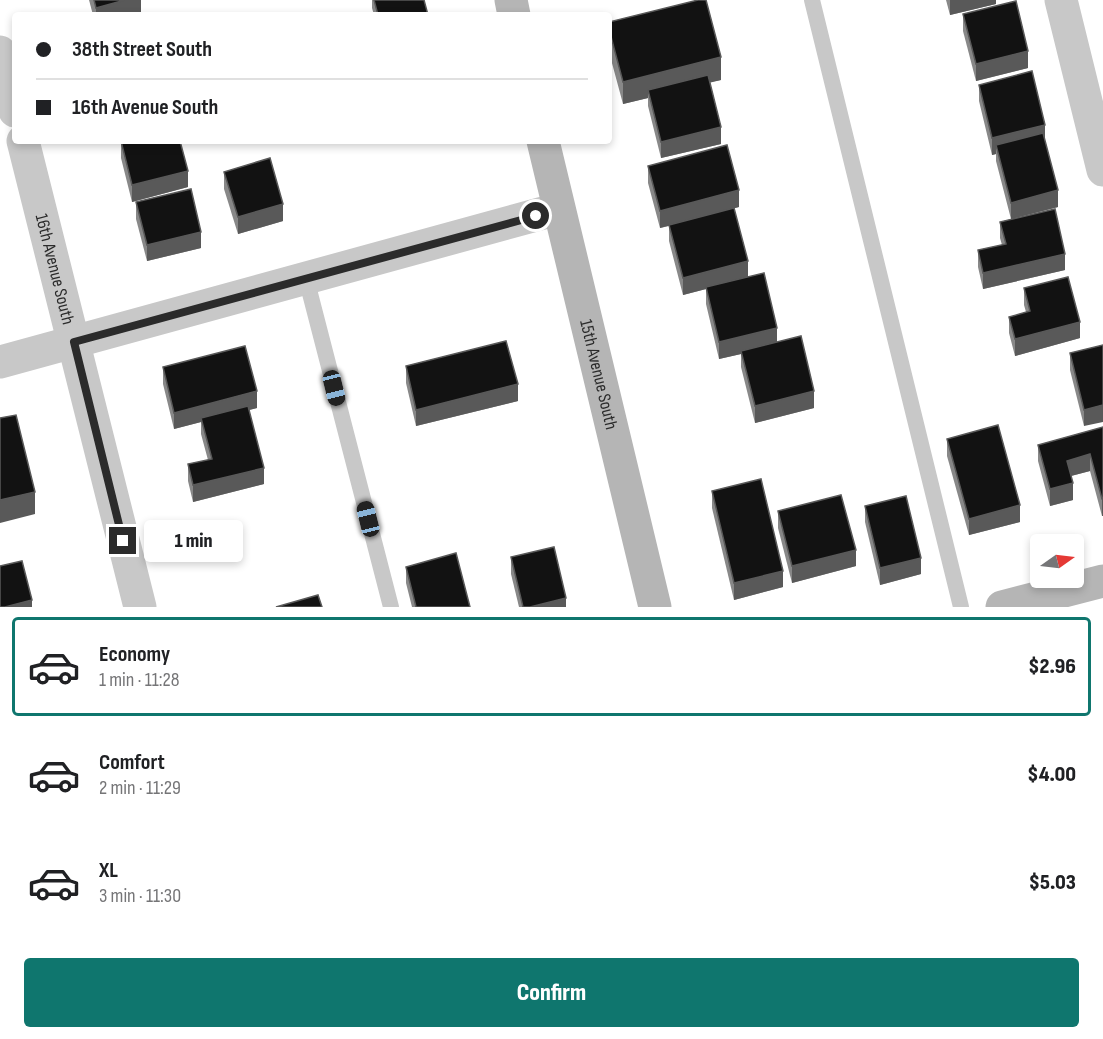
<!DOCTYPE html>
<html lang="en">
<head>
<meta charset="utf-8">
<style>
  body { margin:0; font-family:"Sofia Sans Condensed",sans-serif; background:#f6f6f6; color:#202124; height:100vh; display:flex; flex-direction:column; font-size:22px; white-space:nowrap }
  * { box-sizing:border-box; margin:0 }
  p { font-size:20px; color:#757577 }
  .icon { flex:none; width:33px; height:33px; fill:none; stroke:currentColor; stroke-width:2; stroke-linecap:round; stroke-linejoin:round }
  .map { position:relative; height:607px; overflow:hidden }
  .panel { display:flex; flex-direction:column; background:#fff; flex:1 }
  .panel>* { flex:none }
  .banner { position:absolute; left:12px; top:12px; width:600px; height:132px; border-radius:6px; box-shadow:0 3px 9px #0003; display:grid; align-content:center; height:132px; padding:0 24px; background:#fff }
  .needle { width:39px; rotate:76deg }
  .buttons { position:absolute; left:1030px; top:534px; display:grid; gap:12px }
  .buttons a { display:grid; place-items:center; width:54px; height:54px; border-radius:6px; background:#fff; box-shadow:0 3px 9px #0003; font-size:30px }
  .end { position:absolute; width:27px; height:27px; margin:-14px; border:8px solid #2b2b2b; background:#fff; box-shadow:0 0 0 3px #fff }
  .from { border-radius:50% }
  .bubble { position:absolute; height:42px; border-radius:6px; background:#fff; box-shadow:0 3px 9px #0003; font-size:20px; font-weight:800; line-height:42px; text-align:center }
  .car { position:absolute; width:18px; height:36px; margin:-18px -9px; border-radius:8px; box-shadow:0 0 4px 2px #0007; background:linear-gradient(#222 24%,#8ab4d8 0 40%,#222 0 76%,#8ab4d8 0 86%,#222 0) }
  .banner b { display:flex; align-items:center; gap:21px; height:57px; font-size:22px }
  .banner b+b { border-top:2px solid #e0e0e0 }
  .banner i { width:15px; height:15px; background:#202124 }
  ul { padding:10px 0 0; list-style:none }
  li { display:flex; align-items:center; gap:18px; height:99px; margin:0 12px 9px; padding:0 12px; border:3px solid transparent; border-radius:6px }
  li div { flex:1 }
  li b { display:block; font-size:22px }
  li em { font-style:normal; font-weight:800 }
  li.current { border-color:#0f766e }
  li>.icon { width:54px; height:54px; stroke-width:1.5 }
  .action { display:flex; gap:12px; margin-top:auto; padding:12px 24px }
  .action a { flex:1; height:69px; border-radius:6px; background:#0f766e; color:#fff; font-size:24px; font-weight:800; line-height:69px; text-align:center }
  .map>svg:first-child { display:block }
</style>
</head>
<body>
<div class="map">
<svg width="1103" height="607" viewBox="0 0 1103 607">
  <rect width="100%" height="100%" fill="#fff"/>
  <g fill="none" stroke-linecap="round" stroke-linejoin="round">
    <!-- lane -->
    <g stroke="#c8c8c8" stroke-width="16">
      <polyline points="812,0 961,607"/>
      <polyline points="306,278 391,607"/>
    </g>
    <!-- street -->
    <g stroke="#c8c8c8" stroke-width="33">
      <polyline points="1061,0 1103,170"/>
      <polyline points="0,52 15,111"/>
      <path id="s1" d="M23 141 140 607"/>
      <polyline points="0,362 558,209"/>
    </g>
    <!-- secondary -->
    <g stroke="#b5b5b5" stroke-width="33">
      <polyline points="511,0 514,15"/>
      <path id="s2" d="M543 141 655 607"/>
      <polyline points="1002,607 1103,581"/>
    </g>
  </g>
  <!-- wall -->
  <g fill="#888">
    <polygon points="89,0 141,0 141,12 131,15 93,15"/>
    <polygon points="372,0 424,0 428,15 374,15 372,8"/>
    <polygon points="946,0 996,0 996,4 950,15"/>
    <polygon points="963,14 1028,68 976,81 963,31"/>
    <polygon points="609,22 721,80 710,82 721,144 661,158 648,106 648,98 623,104 609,52"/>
    <polygon points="979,85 1045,141 1058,207 1016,218 1065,270 983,289 978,267 978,250 1002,245 1000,238 1000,222 1011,219 996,161 996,154 992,155 979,101"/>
    <polygon points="121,141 188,187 132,202 121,158"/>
    <polygon points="648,166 739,207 734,208 748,277 777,342 814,408 755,423 741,367 741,354 719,359 706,304 706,289 683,295 669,241 669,226 660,228 648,183"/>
    <polygon points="224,172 283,221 238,234 224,189"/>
    <polygon points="136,202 201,248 147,261 136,219"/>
    <polygon points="1024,288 1080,338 1015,356 1009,333 1009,317 1026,312 1024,305"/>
    <polygon points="1103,345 1084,426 1070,370 1070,353"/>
    <polygon points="406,366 518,401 416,426 406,383"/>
    <polygon points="163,367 257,408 249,410 264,484 193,502 188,481 188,464 208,460 201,434 201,422 174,429 163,384"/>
    <polygon points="1103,427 1102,516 1090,471 1071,476 1073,500 1050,506 1038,461 1038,445"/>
    <polygon points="947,439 1020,522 969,535 947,456"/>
    <polygon points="712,491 783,587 734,600 712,508"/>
    <polygon points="865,506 921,574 880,585 865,522"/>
    <polygon points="778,511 856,566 792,583 778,528"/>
    <polygon points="511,557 566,607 519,607 511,574"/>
    <polygon points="406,567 470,607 412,607 406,583"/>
  </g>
  <!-- shaded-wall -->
  <g fill="#595959">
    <polygon points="125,0 141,0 141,12 131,15 96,15 96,8"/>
    <polygon points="950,0 996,0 996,4 950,15"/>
    <polygon points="1028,51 1028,68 976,81 976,64"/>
    <polygon points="721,57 721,80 650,97 648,90 648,98 623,104 623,82"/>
    <polygon points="1045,125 1045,141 996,145 996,154 992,155 992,138"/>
    <polygon points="721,127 721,144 661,158 661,142"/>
    <polygon points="188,171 188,187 132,202 132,185"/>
    <polygon points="739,190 739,207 660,228 660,211"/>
    <polygon points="1058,190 1058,207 1011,219 1011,203"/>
    <polygon points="283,204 283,221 238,234 238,217"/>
    <polygon points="201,232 201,248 147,261 147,245"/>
    <polygon points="1065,254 1065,270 983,289 983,273"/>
    <polygon points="748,261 748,278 683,295 683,278"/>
    <polygon points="1080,322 1080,338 1015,356 1015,339"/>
    <polygon points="777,328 777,345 741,351 741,354 719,359 719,342"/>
    <polygon points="518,384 518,401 416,426 416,410"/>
    <polygon points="257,391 257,408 202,422 201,418 201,422 174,429 174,413"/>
    <polygon points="814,391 814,408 755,423 755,406"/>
    <polygon points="1103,405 1103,422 1084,426 1084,410"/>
    <polygon points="1090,454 1090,471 1067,477 1067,461"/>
    <polygon points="264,468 264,484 193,502 193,485"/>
    <polygon points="1073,483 1073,500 1050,506 1050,489"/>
    <polygon points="35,492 35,514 0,523 0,500"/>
    <rect x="1102" y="499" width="1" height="17"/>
    <polygon points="1020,505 1020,522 969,535 969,519"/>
    <polygon points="856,550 856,566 792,583 792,566"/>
    <polygon points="921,558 921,574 880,585 880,568"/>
    <polygon points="783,571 783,587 734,600 734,583"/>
    <polygon points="566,598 566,607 530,607"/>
    <polygon points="32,600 32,607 5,607"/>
  </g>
  <!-- building -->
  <g fill="#121212" stroke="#595959" stroke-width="1.5">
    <polygon points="94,0 125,0 96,8"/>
    <polygon points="374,0 424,0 428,15 378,15"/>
    <polygon points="698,0 706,0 721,57 623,82 609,29 609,22"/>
    <polygon points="1016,1 1028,51 976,64 963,14"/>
    <polygon points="1032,71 1045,125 992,138 979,85"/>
    <polygon points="708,75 721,127 661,142 648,90"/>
    <polygon points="1043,133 1058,190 1011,203 996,145"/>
    <polygon points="121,141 180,141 188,171 132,185"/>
    <polygon points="727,145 739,190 660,211 648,166"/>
    <polygon points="270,158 283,204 238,217 224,172"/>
    <polygon points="191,189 201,232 147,245 136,202"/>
    <polygon points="734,208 748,261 683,278 669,225"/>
    <polygon points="1055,209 1065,254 983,273 978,250 1006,244 1000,222"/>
    <polygon points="764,273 777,328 719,342 706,287"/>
    <polygon points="1068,277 1080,322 1015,339 1009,317 1030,311 1024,288"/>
    <polygon points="801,336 814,391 755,406 741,351"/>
    <polygon points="506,341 518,384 416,410 406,366"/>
    <polygon points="1103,345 1103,405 1084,410 1070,353"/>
    <polygon points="245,346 257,391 174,413 163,367"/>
    <polygon points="248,406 264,468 193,485 188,464 212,459 201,418"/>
    <polygon points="16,415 35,492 0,500 0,418"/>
    <polygon points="998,425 1020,505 969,519 947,439"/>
    <polygon points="1103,427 1103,499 1102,499 1090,454 1067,461 1073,483 1050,489 1038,445"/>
    <polygon points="761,479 783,571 734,583 712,491"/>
    <polygon points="841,495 856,550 792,566 778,511"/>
    <polygon points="906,496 921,558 880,568 865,506"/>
    <polygon points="554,547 566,598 530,607 523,607 511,557"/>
    <polygon points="456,553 470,607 416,607 406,567"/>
    <polygon points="22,561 32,600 5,607 0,607 0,566"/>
    <polygon points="318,595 322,607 276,607"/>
  </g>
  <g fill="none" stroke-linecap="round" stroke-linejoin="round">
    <!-- route -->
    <polyline stroke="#2b2b2b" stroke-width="8" points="123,541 74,342 536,216"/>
  </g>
  <g text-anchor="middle" stroke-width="6" stroke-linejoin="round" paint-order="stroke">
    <!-- street labels -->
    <g font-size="18" fill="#2b2b2b" stroke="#fff">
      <text dy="6" stroke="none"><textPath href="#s1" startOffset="132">16th Avenue South</textPath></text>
      <text dy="6" stroke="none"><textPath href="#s2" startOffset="240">15th Avenue South</textPath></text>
    </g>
  </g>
</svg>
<div class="buttons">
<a><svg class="needle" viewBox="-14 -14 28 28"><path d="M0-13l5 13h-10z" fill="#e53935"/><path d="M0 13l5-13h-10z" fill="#757577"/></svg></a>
</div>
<i class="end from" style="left:536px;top:216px"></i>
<i class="end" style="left:123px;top:541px"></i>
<div class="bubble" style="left:144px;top:520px;width:99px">1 min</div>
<i class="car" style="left:334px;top:388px;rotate:166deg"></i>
<i class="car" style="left:368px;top:519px;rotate:346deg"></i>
<div class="banner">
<b><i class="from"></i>38th Street South</b>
<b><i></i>16th Avenue South</b>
</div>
</div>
<section class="panel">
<ul>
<li class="current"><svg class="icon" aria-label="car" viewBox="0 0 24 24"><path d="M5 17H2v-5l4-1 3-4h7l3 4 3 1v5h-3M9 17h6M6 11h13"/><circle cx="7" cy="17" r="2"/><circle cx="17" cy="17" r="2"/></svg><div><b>Economy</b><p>1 min · 11:28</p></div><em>$2.96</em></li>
<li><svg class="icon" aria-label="car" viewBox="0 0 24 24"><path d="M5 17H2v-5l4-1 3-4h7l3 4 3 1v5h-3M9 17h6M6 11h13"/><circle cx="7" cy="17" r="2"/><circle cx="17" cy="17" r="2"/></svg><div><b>Comfort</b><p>2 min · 11:29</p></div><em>$4.00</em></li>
<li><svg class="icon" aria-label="car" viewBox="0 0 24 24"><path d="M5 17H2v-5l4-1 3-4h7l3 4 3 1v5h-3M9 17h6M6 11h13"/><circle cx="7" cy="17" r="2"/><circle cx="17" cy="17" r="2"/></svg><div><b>XL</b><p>3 min · 11:30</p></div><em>$5.03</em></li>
</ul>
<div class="action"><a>Confirm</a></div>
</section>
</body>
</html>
